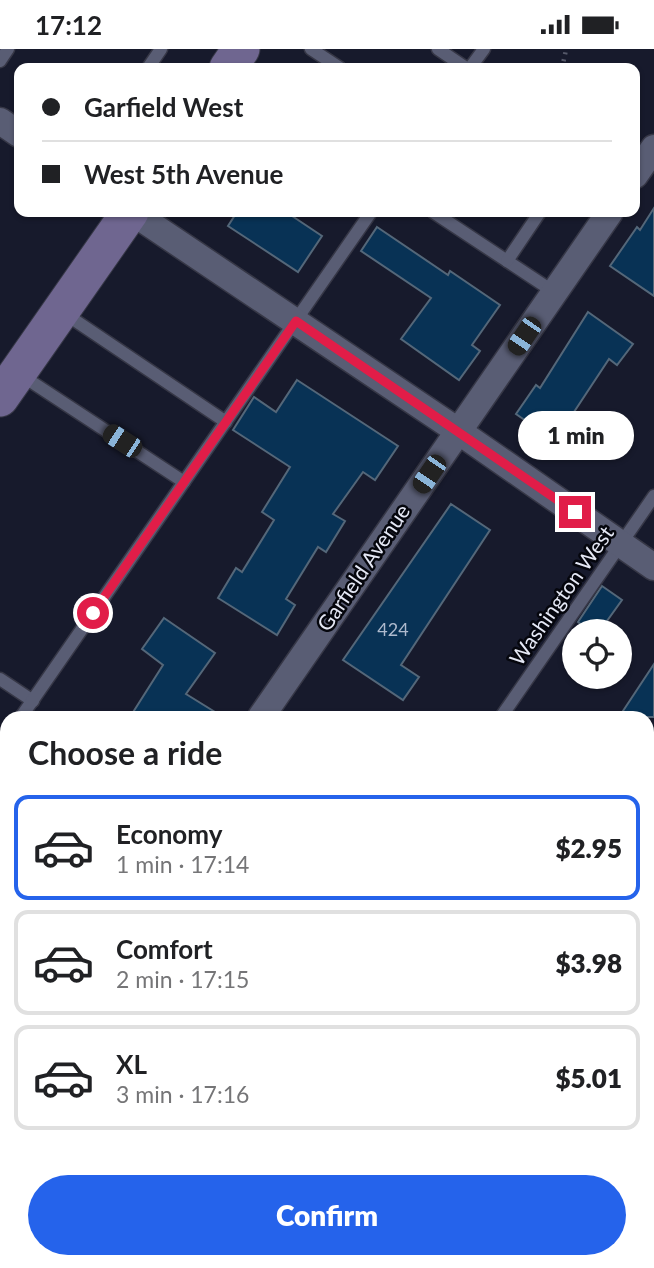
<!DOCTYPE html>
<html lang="en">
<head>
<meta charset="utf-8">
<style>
  body { margin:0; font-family:Lato,sans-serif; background:#f6f6f6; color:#202124; height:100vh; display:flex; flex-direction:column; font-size:26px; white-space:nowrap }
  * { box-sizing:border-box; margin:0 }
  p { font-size:23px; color:#757577 }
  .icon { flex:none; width:38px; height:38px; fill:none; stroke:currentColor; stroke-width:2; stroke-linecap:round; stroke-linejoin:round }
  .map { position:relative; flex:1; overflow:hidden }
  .side { position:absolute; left:0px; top:662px; width:654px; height:558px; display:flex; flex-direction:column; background:#fff; border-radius:21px 21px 0 0; box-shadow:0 2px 5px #0004 }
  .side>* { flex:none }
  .hud { position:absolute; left:14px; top:14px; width:626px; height:154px; border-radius:14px; box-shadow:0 2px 5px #0004; display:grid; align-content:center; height:154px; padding:0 28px; background:#fff }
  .controls { position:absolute; left:562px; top:570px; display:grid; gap:14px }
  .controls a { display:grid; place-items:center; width:70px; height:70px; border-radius:50%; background:#fff; box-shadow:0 2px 5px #0004; font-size:35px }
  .end { position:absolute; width:32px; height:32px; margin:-16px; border:9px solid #e11d48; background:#fff; box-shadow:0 0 0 4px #fff }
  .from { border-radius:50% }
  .bubble { position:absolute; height:49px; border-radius:24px; background:#fff; box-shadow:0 2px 5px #0004; font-size:23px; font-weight:800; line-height:49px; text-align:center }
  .car { position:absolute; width:21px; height:42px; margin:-21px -10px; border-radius:9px; box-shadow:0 0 5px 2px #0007; background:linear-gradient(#222 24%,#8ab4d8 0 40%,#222 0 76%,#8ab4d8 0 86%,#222 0) }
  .hud b { display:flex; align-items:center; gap:24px; height:66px; font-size:26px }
  .hud b+b { border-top:2px solid #e0e0e0 }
  .hud i { width:18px; height:18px; background:#202124 }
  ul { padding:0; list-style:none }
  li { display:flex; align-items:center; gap:21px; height:105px; margin:0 14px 10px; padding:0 14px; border:4px solid #e0e0e0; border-radius:14px }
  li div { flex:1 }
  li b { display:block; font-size:26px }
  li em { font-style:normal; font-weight:800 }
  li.active { border-color:#2563eb }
  li>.icon { width:63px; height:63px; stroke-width:1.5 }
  h2 { padding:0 28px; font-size:32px; line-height:84px }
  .action { display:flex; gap:14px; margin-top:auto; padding:14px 28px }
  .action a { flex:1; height:80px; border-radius:42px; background:#2563eb; color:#fff; font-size:28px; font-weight:800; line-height:80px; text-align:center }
  .status { display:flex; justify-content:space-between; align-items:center; height:49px; padding:0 35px; background:#fff; direction:ltr }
  .status svg { height:19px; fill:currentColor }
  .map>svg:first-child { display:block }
</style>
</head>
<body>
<div class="status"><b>17:12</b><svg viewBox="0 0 49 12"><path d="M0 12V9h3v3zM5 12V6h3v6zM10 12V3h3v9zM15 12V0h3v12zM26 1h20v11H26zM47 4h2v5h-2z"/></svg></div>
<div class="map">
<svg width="654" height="1219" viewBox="0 0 654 1219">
  <rect width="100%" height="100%" fill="#171a2c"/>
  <!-- building -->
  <g fill="#083255" stroke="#546779" stroke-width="2">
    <polygon points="654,159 654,247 610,217 637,178 640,181"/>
    <polygon points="237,163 286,163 322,187 298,223 228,177"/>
    <polygon points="377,178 448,226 450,222 500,256 472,296 480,302 459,331 401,290 431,249 361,202"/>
    <polygon points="588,263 633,295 617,316 609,310 574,363 595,378 575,406 516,365 536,336 540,339"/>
    <polygon points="297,331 398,397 375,431 363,423 333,465 345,472 326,503 318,498 286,550 295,556 277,586 218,549 236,519 242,523 274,471 262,463 290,418 233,381 254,348 276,363"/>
    <polygon points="451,455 490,481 401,616 419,628 403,651 343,611"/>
    <polygon points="602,537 622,551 599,583 591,583 578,573"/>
    <polygon points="164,569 215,604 186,645 223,668 130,668 163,616 142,600"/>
    <polygon points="654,615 654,668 619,668"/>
  </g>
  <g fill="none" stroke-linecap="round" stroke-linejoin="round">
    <!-- lane casing -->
    <g stroke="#363746" stroke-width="15">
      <g id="lane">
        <polyline points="311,0 340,19"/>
        <polyline points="438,0 466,19"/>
        <polyline points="0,12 8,0"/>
        <polyline points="148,19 161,0"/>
        <polyline points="470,19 484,0"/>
        <polyline points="433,163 554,243"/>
        <polyline points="507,212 540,163"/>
        <polyline points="64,264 226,373"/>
        <polyline points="21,326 184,433"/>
        <polyline points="0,630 33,652"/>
        <polyline points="21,668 371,163"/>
        <polyline points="501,668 654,447"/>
        <polyline points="0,699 7,689"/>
        <polyline points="648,1153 654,1144"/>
        <polyline points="120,1219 125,1213"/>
        <polyline points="602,1219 606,1213"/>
      </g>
    </g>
    <!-- street casing -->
    <g stroke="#363746" stroke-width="29">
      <g id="street">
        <polyline points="0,72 19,85"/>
        <polyline points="635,126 654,99"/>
        <polyline points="132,163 458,382 654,518"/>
        <polyline points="261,668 610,163"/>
        <polyline points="0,726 7,730"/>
        <polyline points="648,801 654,791"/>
        <polyline points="0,1046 7,1036"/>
        <polyline points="648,1176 654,1180"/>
        <polyline points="360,1219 364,1213"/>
      </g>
    </g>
    <!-- secondary casing -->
    <g stroke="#363746" stroke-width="39">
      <g id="secondary">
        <polyline points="228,19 241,0"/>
        <polyline points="0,349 130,163"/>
      </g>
    </g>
    <!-- path -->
    <polyline stroke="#56596a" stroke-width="4.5" stroke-dasharray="2 5" stroke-linecap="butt" points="562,19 566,1"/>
    <!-- lane -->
    <use href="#lane" stroke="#595d74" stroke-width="12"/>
    <!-- street -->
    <use href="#street" stroke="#595d74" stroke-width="26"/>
    <!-- secondary -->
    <use href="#secondary" stroke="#6f6690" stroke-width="37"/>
  </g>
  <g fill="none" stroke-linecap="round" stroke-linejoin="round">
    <!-- route -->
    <polyline stroke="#e11d48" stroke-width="9" points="93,564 296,272 575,463"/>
  </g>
  <g text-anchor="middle" stroke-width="5" stroke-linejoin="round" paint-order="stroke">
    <!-- number labels -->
    <g font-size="18" fill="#aebacd">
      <text x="393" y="587">424</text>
    </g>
    <!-- street labels -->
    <g font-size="21" fill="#e5e8f5" stroke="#05060d">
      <text transform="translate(364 519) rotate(-56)" y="7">Garfield Avenue</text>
      <text transform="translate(562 547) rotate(-55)" y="7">Washington West</text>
    </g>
  </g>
</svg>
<div class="controls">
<a><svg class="icon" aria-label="locate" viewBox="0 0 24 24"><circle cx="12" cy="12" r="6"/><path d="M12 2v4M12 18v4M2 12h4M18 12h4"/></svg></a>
</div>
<i class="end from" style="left:93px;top:564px"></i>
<i class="end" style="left:575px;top:463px"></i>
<div class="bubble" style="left:518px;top:362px;width:116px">1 min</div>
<i class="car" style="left:524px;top:287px;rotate:214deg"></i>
<i class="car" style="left:122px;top:392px;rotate:303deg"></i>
<i class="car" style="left:429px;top:425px;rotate:214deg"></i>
<div class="hud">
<b><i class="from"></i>Garfield West</b>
<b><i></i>West 5th Avenue</b>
</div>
<section class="side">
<h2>Choose a ride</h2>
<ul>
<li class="active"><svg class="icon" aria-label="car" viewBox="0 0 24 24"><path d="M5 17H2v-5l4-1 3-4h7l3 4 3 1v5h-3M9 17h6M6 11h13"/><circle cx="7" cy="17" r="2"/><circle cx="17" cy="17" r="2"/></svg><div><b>Economy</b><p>1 min · 17:14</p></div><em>$2.95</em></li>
<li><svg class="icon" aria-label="car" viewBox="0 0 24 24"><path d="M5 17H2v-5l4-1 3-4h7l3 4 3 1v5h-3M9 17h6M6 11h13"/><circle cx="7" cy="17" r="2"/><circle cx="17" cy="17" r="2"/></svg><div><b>Comfort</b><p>2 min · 17:15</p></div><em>$3.98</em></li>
<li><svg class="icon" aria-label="car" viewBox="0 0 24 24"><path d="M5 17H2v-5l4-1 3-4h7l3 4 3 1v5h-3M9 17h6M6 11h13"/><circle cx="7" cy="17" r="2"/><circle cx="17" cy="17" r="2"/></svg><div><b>XL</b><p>3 min · 17:16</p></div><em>$5.01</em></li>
</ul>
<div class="action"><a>Confirm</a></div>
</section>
</div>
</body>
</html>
